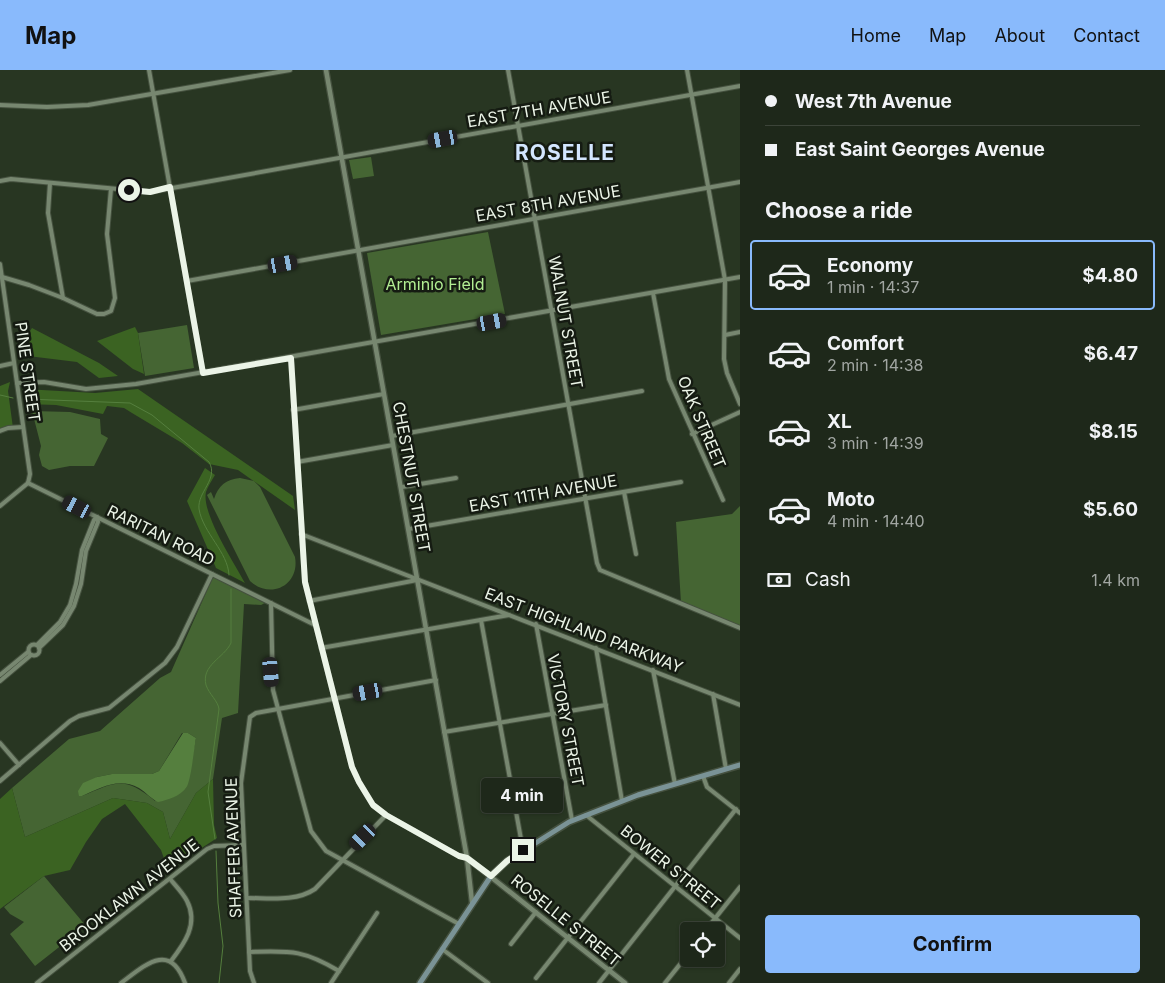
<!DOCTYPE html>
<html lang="en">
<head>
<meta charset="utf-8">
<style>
  body { margin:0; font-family:Inter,sans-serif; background:#2b3427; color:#f1f3f6; height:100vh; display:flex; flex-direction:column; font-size:19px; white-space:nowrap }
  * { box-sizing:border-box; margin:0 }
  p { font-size:16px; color:#a1a6a2 }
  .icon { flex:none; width:28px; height:28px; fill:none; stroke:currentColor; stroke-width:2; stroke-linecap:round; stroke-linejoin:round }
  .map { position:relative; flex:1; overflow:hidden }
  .side { display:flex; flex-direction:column; background:#1e281a; width:425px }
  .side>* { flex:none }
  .banner { display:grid; align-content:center; height:110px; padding:0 25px; background:#1e281a }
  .controls { position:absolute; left:680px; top:852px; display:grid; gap:10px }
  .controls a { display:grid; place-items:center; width:45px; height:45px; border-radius:5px; background:#1e281a; box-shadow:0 1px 4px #0004,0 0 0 1px #3c4439; font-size:25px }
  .end { position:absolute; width:22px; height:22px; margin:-11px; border:6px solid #ebf4e7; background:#111; box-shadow:0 0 0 2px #111 }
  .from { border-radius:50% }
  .bubble { position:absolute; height:35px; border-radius:5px; background:#1e281a; box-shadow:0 1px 4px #0004,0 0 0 1px #3c4439; font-size:16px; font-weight:700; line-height:35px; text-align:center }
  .car { position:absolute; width:15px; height:30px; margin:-15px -8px; border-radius:6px; box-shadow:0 0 4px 1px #0007; background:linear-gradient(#222 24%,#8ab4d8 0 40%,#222 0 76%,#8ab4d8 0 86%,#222 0) }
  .banner b { display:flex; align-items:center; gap:18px; height:48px; font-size:19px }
  .banner b+b { border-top:1px solid #3c4439 }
  .banner i { width:12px; height:12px; background:#f1f3f6 }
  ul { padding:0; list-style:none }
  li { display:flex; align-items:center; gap:15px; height:70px; margin:0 10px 8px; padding:0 15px; border:2px solid transparent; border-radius:5px }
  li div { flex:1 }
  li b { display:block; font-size:19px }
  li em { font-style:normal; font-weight:700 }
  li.on { border-color:#89bafc }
  li>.icon { width:45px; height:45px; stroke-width:1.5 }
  h2 { padding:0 25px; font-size:22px; line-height:60px }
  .pay { display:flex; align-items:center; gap:12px; height:55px; padding:0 25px; font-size:19px }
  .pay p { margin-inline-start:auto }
  .button { display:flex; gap:10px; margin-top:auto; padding:10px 25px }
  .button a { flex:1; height:58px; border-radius:5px; background:#89bafc; color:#111; font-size:20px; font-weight:700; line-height:58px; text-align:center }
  header { display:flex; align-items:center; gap:30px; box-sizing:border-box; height:70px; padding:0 25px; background:#89bafc; color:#111 }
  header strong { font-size:24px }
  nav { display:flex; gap:28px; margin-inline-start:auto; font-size:18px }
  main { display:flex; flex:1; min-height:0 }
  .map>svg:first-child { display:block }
</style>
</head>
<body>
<header>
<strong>Map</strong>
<nav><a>Home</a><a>Map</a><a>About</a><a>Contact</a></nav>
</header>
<main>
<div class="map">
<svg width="740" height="913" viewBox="0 0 740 913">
  <rect width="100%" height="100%" fill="#283622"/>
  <!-- green -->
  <g fill="#456533" fill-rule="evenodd">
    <polygon points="371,87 374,106 353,109 349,90"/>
    <polygon points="488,162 505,244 381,265 367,183"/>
    <polygon points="187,255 194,298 145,306 138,263"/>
    <polygon points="32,341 70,342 100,349 101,364 108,368 94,396 70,396 49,400 42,396 39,385 41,376"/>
    <path d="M240 408 254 411 260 417 295 487C300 515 271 530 250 511L207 425 211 422 214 429C218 416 226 409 240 408Z"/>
    <polygon points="740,436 740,557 681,533 676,452 732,444"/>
    <path d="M213 507 265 533 261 535 244 534 238 643 222 648 213 709 196 723 170 769 163 742 147 733 113 728 25 767 12 718 69 669 100 661 160 608 171 602ZM182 663H188L196 668 186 718 155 731C124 705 116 712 82 726H79L97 707 112 704H152L159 701Z"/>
    <polygon points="44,806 86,856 35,896 10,864 24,852 10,844 4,837"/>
  </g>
  <!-- forest -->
  <g fill="#3b6322">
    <polygon points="135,257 138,263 144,304 133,299 97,271"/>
    <polygon points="32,258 99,293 118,306 99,308 77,292 28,286 28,264"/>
    <polygon points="10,312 8,321 13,358 0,361 0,316"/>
    <polygon points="24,319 95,323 138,319 293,426 295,440 238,400 209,394 182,373 132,343 124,338 107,336 103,344 56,335 26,334"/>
    <path d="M205 398 215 405C212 410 208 416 206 422 201 443 235 494 245 513L216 498 187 431Z"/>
    <polygon points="213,709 214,755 217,768 168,800 161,780 125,734 102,749 86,772 70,800 44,806 0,839 0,729 12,718 25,767 113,728 147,733 163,742 170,769 196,723"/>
  </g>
  <!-- water -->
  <path fill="#557f3e" d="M183 663H188L196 668C194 678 191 712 186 718 180 726 168 730 158 732 151 729 146 722 139 718 118 707 101 718 82 726H79L78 721 83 713 97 707 112 704H152L159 701Z"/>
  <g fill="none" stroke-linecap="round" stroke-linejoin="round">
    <!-- stream -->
    <g stroke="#557f3e" stroke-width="1">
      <polyline points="0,325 13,328"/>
      <path d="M25 329 130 333 152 345 209 392C219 409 197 422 199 439 203 463 228 482 229 505"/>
      <path d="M215 769 208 722 219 639C218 631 209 624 206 615 201 595 224 588 231 573V519"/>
      <polyline points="216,781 218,833 223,876 219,913"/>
    </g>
    <!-- minor casing -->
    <g stroke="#45513f" stroke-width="6">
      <g id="minor">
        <polyline points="149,0 203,303"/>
        <polyline points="508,0 597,493 600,500 740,558"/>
        <polyline points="687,0 725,210 724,289 727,303 740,334"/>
        <polyline points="0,35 47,37 88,35 290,0"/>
        <polyline points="0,111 11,109 150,122 740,16"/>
        <polyline points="50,113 48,143 63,228"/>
        <polyline points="0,194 30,404 28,413"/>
        <polyline points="2,207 29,215 63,228 97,244 104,244 111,241 115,228 107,164 111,119"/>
        <polyline points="187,211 740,112"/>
        <polyline points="653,223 669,309 723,430"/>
        <polyline points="725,265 740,262"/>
        <polyline points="291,288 305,512 352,697 359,712 373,735 386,745 459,786 467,788"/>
        <polyline points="0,296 14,293"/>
        <polyline points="17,313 44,312 86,319 136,314 740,207"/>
        <polyline points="293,340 384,324"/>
        <polyline points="0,361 8,358 23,357"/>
        <polyline points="692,364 740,342"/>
        <polyline points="392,366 642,321"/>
        <polyline points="297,392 393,375"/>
        <polyline points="28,413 315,555"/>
        <polyline points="402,417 456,408"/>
        <polyline points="624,422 636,484"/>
        <polyline points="0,436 28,413"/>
        <polyline points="409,459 681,412"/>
        <polyline points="301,464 740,635"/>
        <polyline points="309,531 417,510"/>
        <polyline points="271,533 273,620 311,761 326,781 459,854"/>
        <polyline points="481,550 523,780"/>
        <polyline points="536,554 572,750"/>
        <circle cx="34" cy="580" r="5.5"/>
        <polyline points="37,575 60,552 70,535 76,514 82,480 94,450 97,447"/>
        <polyline points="39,578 63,555 74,536 81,514 86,481 98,452 97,447"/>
        <polyline points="321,578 509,545"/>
        <polyline points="596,578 622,731"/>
        <polyline points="653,600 675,714"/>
        <polyline points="0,605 28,582"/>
        <polyline points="0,611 31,585"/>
        <polyline points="713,624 726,699"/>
        <polyline points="444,662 606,635"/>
        <polyline points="0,673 19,695"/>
        <polyline points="703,706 707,717 740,743"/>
        <polyline points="0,711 70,651 79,646 109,638 165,593 177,577 212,504"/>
        <polyline points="586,745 740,868"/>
        <path d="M170 809C176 816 183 823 187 831 199 854 184 874 171 891"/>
        <path d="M247 828C269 828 296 832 315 819L386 745"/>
        <polyline points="705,861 740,817"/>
        <polyline points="511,874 536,842"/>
        <polyline points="442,879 488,913"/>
        <path d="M249 882C290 881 302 879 339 901"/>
        <polyline points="536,908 634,784"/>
        <polyline points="37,913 207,779 214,776 243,775"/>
        <path d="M121 913C145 895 170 871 185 913"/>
        <polyline points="254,913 250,901 241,713 250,647 256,643 278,639 436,610"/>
        <polyline points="331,913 377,843"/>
        <polyline points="599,913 736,739"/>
        <polyline points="665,913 689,883"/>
        <polyline points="729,913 740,899"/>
      </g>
    </g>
    <!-- tertiary casing -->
    <g stroke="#45513f" stroke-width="7">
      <g id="tertiary">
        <polyline points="326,0 467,788 625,913"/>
        <polyline points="467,788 472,832"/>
      </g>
    </g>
    <!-- secondary casing -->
    <g stroke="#45513f" stroke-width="8">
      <polyline id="secondary" points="420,913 491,806 507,791 569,752 638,725 740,695"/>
    </g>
    <!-- minor -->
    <use href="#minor" stroke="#778770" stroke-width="4"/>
    <!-- tertiary -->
    <use href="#tertiary" stroke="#778770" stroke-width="4.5"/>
    <!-- secondary -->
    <use href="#secondary" stroke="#7a9396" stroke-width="5"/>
  </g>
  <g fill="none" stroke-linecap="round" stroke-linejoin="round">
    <!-- route -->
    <polyline stroke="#ebf4e7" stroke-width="6" points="129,120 150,122 170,117 203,303 291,288 305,512 352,697 359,712 373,735 386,745 459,786 467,788 491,806 507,791 523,780"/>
  </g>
  <g text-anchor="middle" stroke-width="5" stroke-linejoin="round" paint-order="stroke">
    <!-- street labels -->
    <g font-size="16" fill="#ebf4e7" stroke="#151b12">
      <text transform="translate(539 39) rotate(-10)" y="6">EAST 7TH AVENUE</text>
      <text transform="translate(548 133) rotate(-10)" y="6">EAST 8TH AVENUE</text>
      <text transform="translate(566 252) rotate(80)" y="6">WALNUT STREET</text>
      <text transform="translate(28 302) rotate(82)" y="6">PINE STREET</text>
      <text transform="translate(702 352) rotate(67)" y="6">OAK STREET</text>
      <text transform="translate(412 407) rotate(80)" y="6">CHESTNUT STREET</text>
      <text transform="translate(543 423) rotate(-10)" y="6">EAST 11TH AVENUE</text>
      <text transform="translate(161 465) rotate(26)" y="6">RARITAN ROAD</text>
      <text transform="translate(584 560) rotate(21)" y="6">EAST HIGHLAND PARKWAY</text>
      <text transform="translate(566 650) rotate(79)" y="6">VICTORY STREET</text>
      <text transform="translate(233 778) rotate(-92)" y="6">SHAFFER AVENUE</text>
      <text transform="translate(671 797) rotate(39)" y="6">BOWER STREET</text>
      <text transform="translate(129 825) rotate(-38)" y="6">BROOKLAWN AVENUE</text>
      <text transform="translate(566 850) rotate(39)" y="6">ROSELLE STREET</text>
    </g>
    <!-- park labels -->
    <g font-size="16" fill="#b2ee93" stroke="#151b12">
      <text x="435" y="220">Arminio Field</text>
    </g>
    <!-- district labels -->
    <g font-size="21" font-weight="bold" letter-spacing="1" fill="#d3e6ff" stroke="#151b12">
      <text x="565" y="90">ROSELLE</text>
    </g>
  </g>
</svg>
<div class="controls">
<a><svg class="icon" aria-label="locate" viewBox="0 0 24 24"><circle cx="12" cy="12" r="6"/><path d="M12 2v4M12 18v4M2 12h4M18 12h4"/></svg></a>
</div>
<i class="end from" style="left:129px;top:120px"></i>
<i class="end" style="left:523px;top:780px"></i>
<div class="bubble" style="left:481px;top:708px;width:82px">4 min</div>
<i class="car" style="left:443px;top:69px;rotate:260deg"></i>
<i class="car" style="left:283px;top:194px;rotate:80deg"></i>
<i class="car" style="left:492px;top:252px;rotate:80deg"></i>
<i class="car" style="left:77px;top:437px;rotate:297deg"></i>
<i class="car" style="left:271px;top:602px;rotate:175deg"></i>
<i class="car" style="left:368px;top:622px;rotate:260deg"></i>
<i class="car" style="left:363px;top:767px;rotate:225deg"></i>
</div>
<section class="side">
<div class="banner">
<b><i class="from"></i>West 7th Avenue</b>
<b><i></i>East Saint Georges Avenue</b>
</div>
<h2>Choose a ride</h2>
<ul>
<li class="on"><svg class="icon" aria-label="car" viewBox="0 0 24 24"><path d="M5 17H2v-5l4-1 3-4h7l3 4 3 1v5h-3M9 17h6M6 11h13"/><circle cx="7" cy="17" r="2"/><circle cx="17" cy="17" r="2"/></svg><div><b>Economy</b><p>1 min · 14:37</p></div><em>$4.80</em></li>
<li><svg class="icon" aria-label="car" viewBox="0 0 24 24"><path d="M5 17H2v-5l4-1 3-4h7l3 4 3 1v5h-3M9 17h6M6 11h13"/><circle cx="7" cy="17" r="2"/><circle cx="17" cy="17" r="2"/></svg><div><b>Comfort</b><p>2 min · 14:38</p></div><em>$6.47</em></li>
<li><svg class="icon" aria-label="car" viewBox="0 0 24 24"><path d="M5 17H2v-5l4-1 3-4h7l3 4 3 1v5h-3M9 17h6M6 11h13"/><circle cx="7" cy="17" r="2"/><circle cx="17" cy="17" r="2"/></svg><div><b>XL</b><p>3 min · 14:39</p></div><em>$8.15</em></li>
<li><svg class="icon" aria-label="car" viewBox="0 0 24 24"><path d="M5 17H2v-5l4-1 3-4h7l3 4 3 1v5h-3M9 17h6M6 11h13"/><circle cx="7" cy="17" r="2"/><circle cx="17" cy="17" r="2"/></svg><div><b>Moto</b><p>4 min · 14:40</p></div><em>$5.60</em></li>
</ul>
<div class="pay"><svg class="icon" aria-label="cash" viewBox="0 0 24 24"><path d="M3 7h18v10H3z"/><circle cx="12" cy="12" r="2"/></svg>Cash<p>1.4 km</p></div>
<div class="button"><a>Confirm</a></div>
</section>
</main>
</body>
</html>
